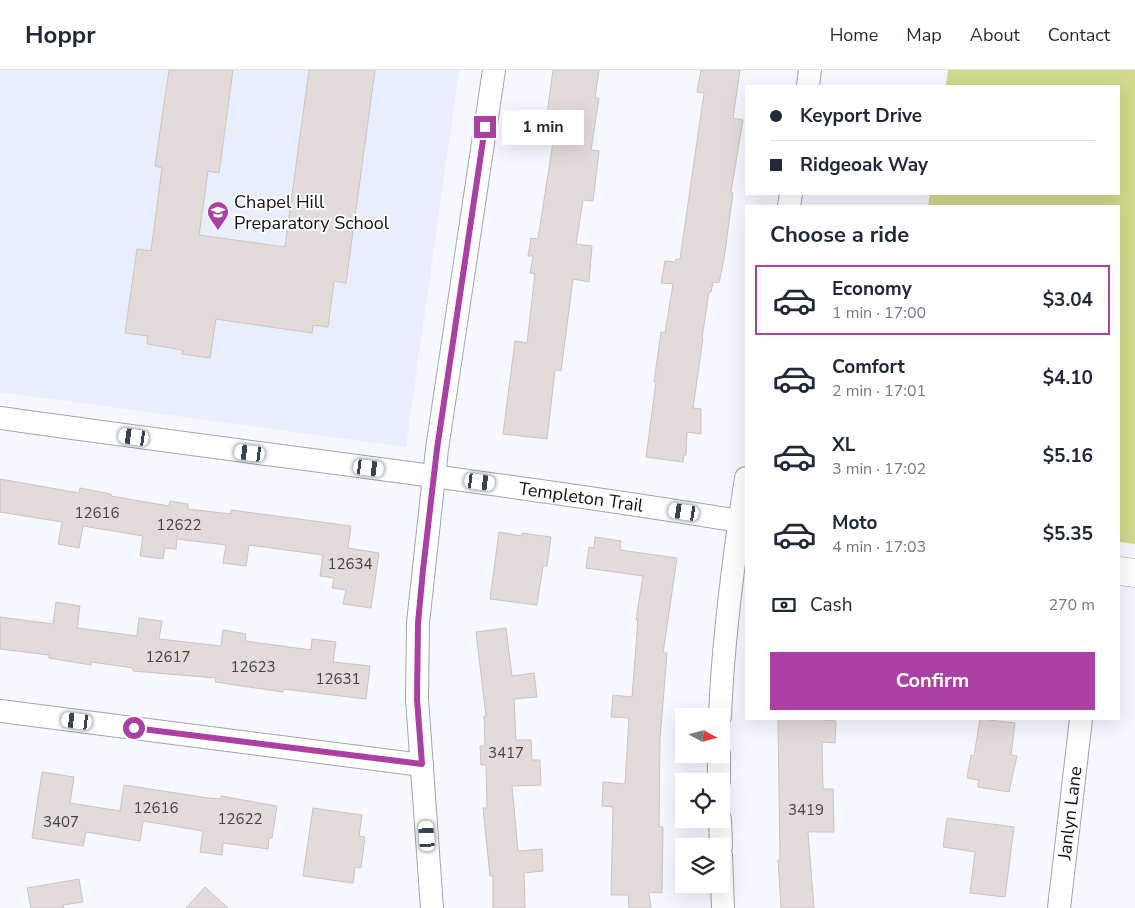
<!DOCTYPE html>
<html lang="en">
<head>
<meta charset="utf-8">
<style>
  body { margin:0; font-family:"Nunito Sans",sans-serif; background:#f6f6f7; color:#1f2937; height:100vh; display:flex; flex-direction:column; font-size:19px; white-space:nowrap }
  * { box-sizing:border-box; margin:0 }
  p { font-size:16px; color:#747a83 }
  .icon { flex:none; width:28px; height:28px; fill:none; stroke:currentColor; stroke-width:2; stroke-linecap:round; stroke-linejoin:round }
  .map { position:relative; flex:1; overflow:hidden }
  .drawer { position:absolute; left:745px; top:135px; width:375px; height:515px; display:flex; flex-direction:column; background:#fff; border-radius:0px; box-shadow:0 5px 20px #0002 }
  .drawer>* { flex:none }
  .top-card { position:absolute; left:745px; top:15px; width:375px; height:110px; border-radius:0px; box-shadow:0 5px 20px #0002; display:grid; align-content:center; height:110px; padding:0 25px; background:#fff }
  .needle { width:32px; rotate:97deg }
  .tools { position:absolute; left:675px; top:638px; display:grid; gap:10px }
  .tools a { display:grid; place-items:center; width:55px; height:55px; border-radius:0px; background:#fff; box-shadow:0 5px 20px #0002; font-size:25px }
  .end { position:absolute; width:22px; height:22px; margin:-11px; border:6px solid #aa40a1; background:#fff; box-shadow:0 0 0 2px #fff }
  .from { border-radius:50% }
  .bubble { position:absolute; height:35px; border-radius:0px; background:#fff; box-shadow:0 5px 20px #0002; font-size:16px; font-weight:700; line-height:35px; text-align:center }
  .car { position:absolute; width:15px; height:30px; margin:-15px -8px; border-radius:6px; box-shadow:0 0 4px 1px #0007; background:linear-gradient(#fff 24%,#345 0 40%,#fff 0 76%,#345 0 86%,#fff 0) }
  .top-card b { display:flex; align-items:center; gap:18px; height:48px; font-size:19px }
  .top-card b+b { border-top:1px solid #e0e1e3 }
  .top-card i { width:12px; height:12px; background:#1f2937 }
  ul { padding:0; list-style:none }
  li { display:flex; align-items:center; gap:15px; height:70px; margin:0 10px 8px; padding:0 15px; border:2px solid transparent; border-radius:0px }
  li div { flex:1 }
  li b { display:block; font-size:19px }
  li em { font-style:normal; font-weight:700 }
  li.selected { border-color:#aa40a1 }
  li>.icon { width:45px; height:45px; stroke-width:1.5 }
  h2 { padding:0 25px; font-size:22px; line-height:60px }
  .pay { display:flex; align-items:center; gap:12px; height:55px; padding:0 25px; font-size:19px }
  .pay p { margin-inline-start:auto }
  .action { display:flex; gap:10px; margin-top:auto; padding:10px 25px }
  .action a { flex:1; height:58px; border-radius:0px; background:#aa40a1; color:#fff; font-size:20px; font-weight:700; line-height:58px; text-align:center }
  header { display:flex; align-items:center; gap:30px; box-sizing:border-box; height:70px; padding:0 25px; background:#fff; border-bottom:1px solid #e0e1e3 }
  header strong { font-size:24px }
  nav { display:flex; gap:28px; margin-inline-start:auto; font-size:18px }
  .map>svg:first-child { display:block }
</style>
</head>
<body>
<header>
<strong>Hoppr</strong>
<nav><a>Home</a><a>Map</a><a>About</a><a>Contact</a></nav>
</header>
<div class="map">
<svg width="1135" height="838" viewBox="0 0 1135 838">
  <rect width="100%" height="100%" fill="#f5f8fe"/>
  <!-- built -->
  <polygon fill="#e8eefc" points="0,0 459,0 406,377 0,322"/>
  <!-- green -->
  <polygon fill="#d2d98e" points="948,0 1135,0 1135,474 1119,472 1119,136 928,136 930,124 1119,124 1119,16 946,16"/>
  <!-- building -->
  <g fill="#e3dbd9" stroke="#cbc3c1">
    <polygon points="169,0 233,0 219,103 208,101 199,165 285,177 309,0 375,0 346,213 334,211 328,257 313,255 312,263 216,249 210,288 182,284 183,280 147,274 148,266 125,263 137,179 151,181 162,98 155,96"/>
    <polygon points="553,0 599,0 595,28 599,28 591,80 599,81 593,131 583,130 576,174 592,176 589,212 573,209 561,301 555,300 547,369 503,364 515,271 527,273 535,204 530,203 533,186 528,186 531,168 538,169 557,46 547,44"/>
    <polygon points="701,0 740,0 733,48 743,50 731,122 733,123 724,189 719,213 713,212 711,222 709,222 702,268 703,268 693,338 701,339 701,364 687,362 686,385 684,385 683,392 646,387 656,312 654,312 661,262 665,263 673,214 661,213 665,191 675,192 676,189 680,189 704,23 697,22"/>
    <polygon points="0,409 79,423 80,418 111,424 111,426 169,436 170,431 188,434 188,439 231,444 231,440 351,456 348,478 379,483 371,538 343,534 346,520 332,518 334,508 320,506 323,485 249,475 246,496 223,493 226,475 177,469 176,479 165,478 163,489 140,486 143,466 83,456 79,478 58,474 62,452 0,442"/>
    <polygon points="499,462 522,466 522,463 551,467 547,496 543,496 537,535 490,529"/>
    <polygon points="595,467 621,471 620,480 677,488 663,583 667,583 660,669 659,757 663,757 662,823 649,822 651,838 629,838 628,825 611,825 613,737 602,736 603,712 625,714 629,648 611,647 613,625 632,627 638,550 636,550 643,506 586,498 589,477 594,478"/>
    <polygon points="56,532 80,536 77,558 137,566 139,548 162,551 159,569 221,576 223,560 246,564 245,571 311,580 312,569 336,572 333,592 370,596 366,629 283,619 283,622 215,612 216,608 133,601 133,598 91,592 91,595 49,588 49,585 0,579 0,547 53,554"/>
    <polygon points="506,558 512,606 534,603 537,627 514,629 516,670 531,670 532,690 540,690 541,715 512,716 518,781 542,779 543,801 524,803 525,838 493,838 493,806 490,806 483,738 487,738 486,695 481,695 480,676 485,676 484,646 486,646 476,562"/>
    <polygon points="778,649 823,649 823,650 836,651 835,673 822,672 823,719 833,719 834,762 808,762 814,838 781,838 778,790 780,790"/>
    <polygon points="980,649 1015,653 1011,685 1017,686 1009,722 978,717 979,710 967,708 971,685 974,686"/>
    <polygon points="42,702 74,707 70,733 120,741 124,715 208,728 221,729 221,726 277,736 272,768 269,768 268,779 223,773 222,785 200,782 203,761 143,751 140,771 86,762 83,776 32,768"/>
    <polygon points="313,738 362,745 359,766 365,767 361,798 355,797 353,813 303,806"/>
    <polygon points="947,748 1014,757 1005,827 970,823 975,782 943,777"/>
    <polygon points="79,809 83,832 63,835 64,838 31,838 27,818"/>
    <polygon points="205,817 228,838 186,838"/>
  </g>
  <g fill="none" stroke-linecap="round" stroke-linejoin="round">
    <!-- street casing -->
    <g stroke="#a2a4aa" stroke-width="24">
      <g id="street">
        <polyline points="808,16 810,0"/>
        <polyline points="789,136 791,124"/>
        <path d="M0 348C246 383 494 411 739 451"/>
        <polyline points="0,641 422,695"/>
        <path d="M720 646C723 567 734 486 746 408"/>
        <polyline points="719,711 719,684"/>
        <polyline points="720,749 721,776"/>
        <polyline points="721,785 723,838"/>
        <polyline points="432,838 417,629 418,553 437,379 494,0"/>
        <polyline points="1059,838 1081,649"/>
      </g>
    </g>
    <!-- secondary casing -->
    <g stroke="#a2a4aa" stroke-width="29">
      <g id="secondary">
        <polyline points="739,451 746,452"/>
        <polyline points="1119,501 1135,503"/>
      </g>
    </g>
    <!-- street -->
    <use href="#street" stroke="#fff" stroke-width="22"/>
    <!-- secondary -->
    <use href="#secondary" stroke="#fff" stroke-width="28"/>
  </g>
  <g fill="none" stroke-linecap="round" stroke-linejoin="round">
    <!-- route -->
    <polyline stroke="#aa40a1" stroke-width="6" points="134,658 422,694 417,629 418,553 423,500 437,379 485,57"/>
  </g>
  <!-- icons -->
  <defs>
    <g id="school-pin" transform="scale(1.125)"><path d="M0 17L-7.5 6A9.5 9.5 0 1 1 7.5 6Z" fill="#aa40a1" stroke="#fff"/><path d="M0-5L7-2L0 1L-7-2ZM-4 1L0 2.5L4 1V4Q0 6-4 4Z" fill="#fff"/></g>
  </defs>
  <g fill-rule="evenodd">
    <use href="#school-pin" x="218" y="142"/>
  </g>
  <g text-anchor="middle" stroke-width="4" stroke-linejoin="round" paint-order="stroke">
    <!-- number labels -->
    <g font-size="15" fill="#444344">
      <text x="97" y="448">12616</text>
      <text x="179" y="460">12622</text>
      <text x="350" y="499">12634</text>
      <text x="168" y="592">12617</text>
      <text x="253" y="602">12623</text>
      <text x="338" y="614">12631</text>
      <text x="506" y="688">3417</text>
      <text x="156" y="743">12616</text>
      <text x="806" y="745">3419</text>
      <text x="240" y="754">12622</text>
      <text x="61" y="757">3407</text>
    </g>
    <!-- poi labels -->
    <g font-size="18" fill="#0f1012" stroke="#fff" text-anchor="start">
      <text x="234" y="138">Chapel Hill<tspan x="234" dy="21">Preparatory School</tspan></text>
    </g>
    <!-- street labels -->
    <g font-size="18" fill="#0f1012" stroke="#fff">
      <text transform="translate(581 427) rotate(8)" y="6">Templeton Trail</text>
      <text transform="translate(1070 743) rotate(-83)" y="6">Janlyn Lane</text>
    </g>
  </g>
</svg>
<div class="tools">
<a><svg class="needle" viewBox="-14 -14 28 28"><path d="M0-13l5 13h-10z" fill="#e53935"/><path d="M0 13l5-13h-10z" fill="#747a83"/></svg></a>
<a><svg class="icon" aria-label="locate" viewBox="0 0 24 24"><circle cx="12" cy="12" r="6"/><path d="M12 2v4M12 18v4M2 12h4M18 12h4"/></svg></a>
<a><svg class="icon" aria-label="layers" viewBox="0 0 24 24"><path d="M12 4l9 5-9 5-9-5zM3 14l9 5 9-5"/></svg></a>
</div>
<i class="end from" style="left:134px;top:658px"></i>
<i class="end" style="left:485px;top:57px"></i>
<div class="bubble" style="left:502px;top:40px;width:82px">1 min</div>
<i class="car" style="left:134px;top:367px;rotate:278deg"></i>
<i class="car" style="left:250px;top:383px;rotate:277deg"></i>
<i class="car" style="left:369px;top:398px;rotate:97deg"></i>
<i class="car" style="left:480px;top:412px;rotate:97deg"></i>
<i class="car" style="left:684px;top:442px;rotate:279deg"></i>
<i class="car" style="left:77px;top:651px;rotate:277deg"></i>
<i class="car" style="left:427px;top:766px;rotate:356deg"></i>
<div class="top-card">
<b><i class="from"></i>Keyport Drive</b>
<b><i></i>Ridgeoak Way</b>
</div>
<section class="drawer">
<h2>Choose a ride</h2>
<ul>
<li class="selected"><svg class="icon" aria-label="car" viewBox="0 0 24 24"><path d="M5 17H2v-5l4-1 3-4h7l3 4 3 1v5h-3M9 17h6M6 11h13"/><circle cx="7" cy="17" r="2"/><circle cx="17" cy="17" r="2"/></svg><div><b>Economy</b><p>1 min · 17:00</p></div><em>$3.04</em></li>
<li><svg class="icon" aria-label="car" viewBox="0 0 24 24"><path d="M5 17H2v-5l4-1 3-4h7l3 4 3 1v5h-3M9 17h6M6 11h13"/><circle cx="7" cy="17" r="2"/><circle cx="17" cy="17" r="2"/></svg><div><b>Comfort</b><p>2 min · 17:01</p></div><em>$4.10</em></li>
<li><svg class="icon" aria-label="car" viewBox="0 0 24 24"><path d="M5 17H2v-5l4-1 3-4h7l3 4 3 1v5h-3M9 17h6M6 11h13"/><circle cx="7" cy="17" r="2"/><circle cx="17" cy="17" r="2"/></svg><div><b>XL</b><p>3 min · 17:02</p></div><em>$5.16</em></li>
<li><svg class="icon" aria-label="car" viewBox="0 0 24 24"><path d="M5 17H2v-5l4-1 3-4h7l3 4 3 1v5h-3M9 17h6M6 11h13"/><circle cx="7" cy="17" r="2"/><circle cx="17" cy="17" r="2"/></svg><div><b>Moto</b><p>4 min · 17:03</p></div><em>$5.35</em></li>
</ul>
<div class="pay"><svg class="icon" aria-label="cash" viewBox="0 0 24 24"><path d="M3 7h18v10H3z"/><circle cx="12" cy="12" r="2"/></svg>Cash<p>270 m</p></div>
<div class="action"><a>Confirm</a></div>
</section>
</div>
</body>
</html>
